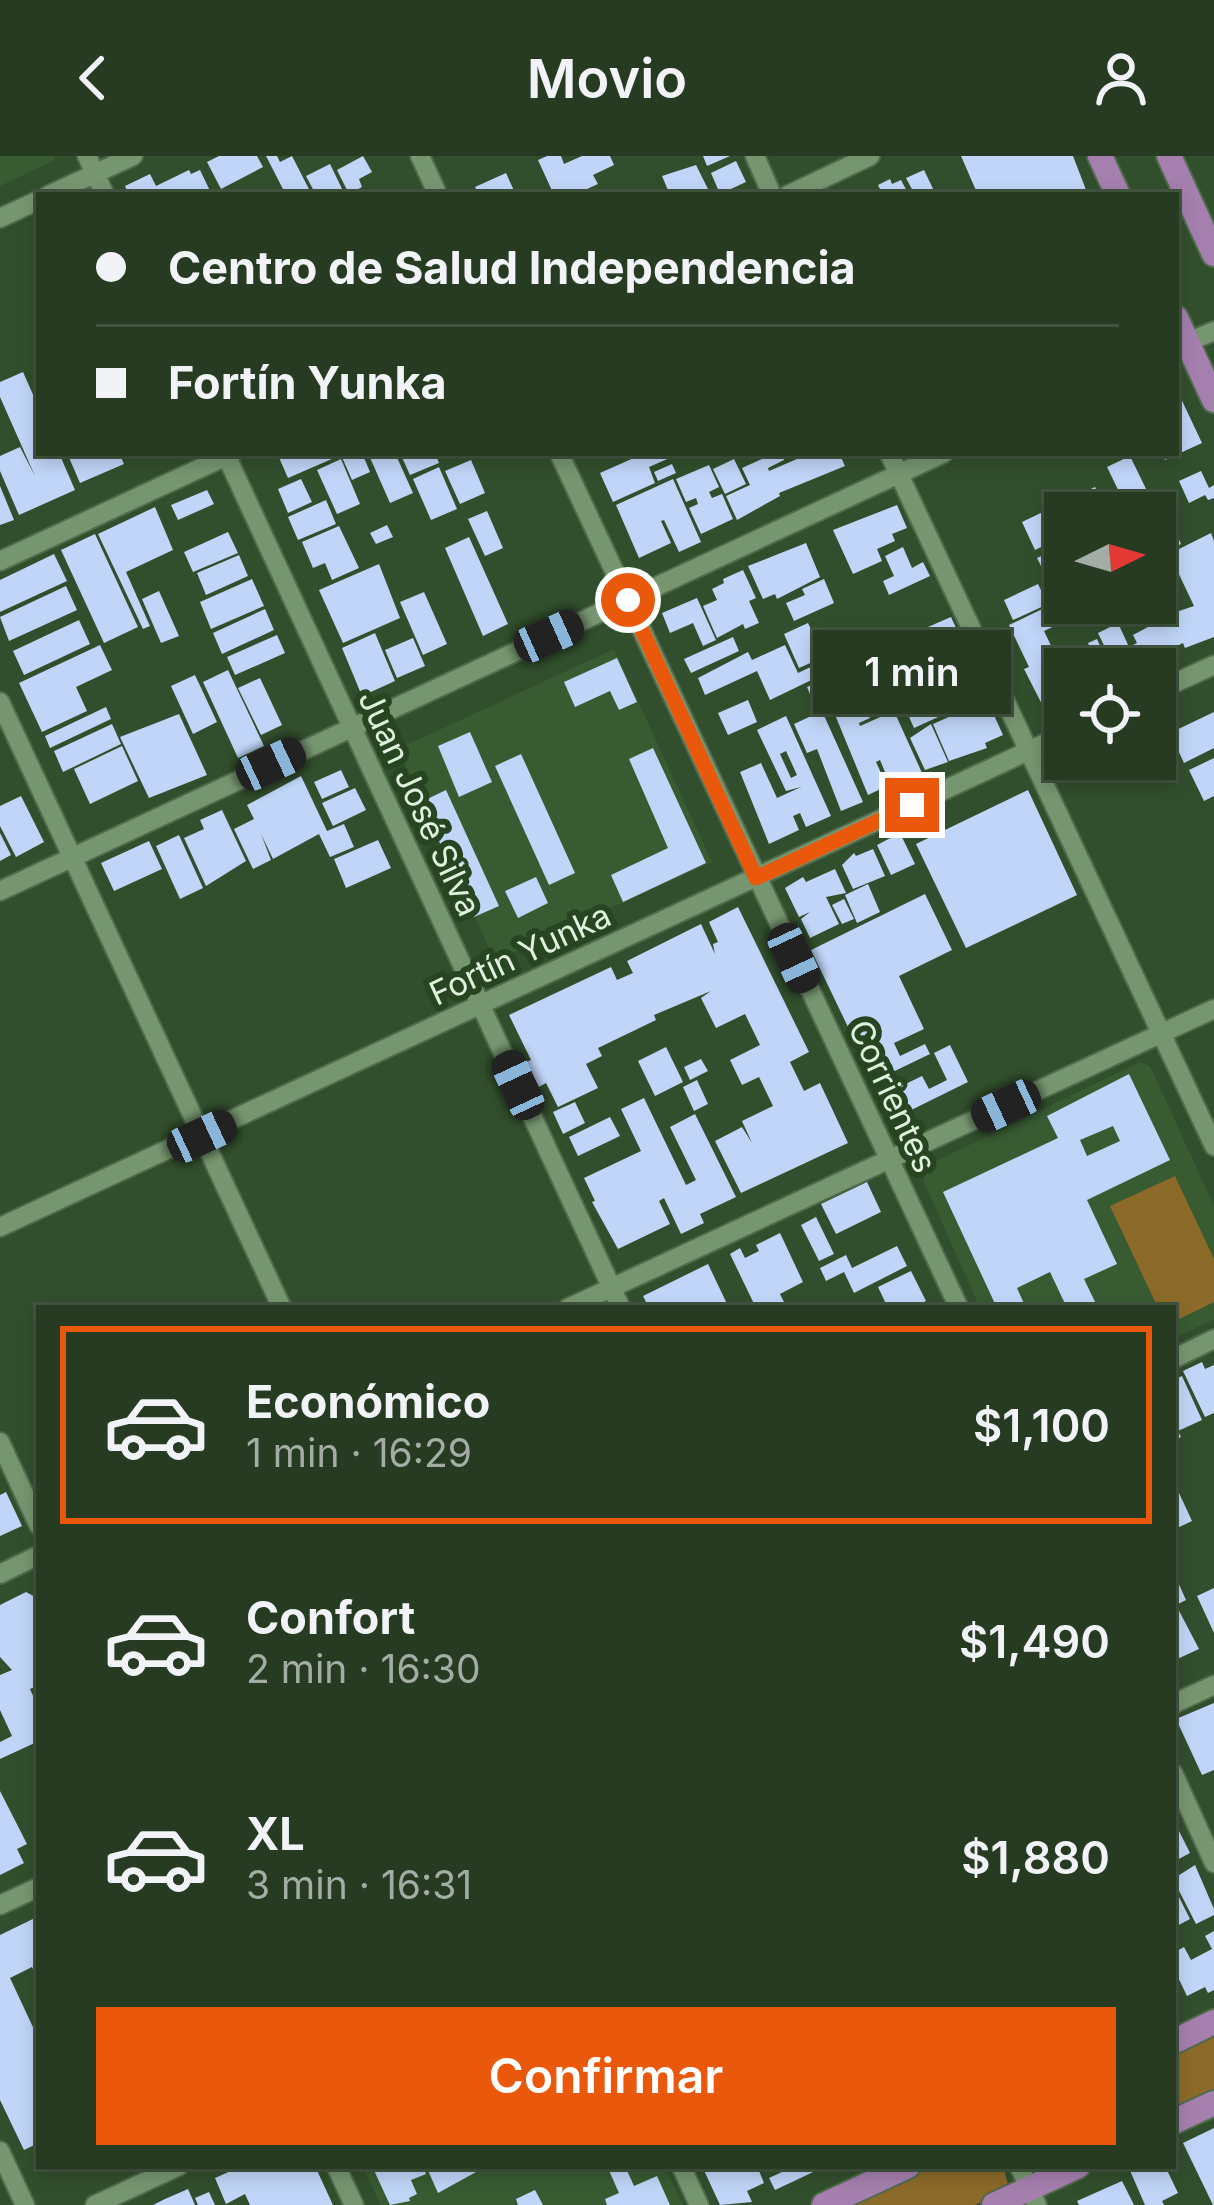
<!DOCTYPE html>
<html lang="es">
<head>
<meta charset="utf-8">
<style>
  body { margin:0; font-family:Inter,sans-serif; background:#2e422a; color:#f1f3f6; height:100vh; display:flex; flex-direction:column; font-size:45px; white-space:nowrap }
  * { box-sizing:border-box; margin:0 }
  p { font-size:39px; color:#a4ada5 }
  .icon { flex:none; width:66px; height:66px; fill:none; stroke:currentColor; stroke-width:2; stroke-linecap:round; stroke-linejoin:round }
  .map { position:relative; flex:1; overflow:hidden }
  .details { position:absolute; left:36px; top:1149px; width:1140px; height:864px; display:flex; flex-direction:column; background:#263b22; border-radius:0px; box-shadow:0 6px 18px #0003,0 0 0 3px #425540 }
  .details>* { flex:none }
  .guide { position:absolute; left:36px; top:36px; width:1143px; height:264px; border-radius:0px; box-shadow:0 6px 18px #0003,0 0 0 3px #425540; display:grid; align-content:center; height:264px; padding:0 60px; background:#263b22 }
  .needle { width:78px; rotate:85deg }
  .tools { position:absolute; left:1044px; top:336px; display:grid; gap:24px }
  .tools a { display:grid; place-items:center; width:132px; height:132px; border-radius:0px; background:#263b22; box-shadow:0 6px 18px #0003,0 0 0 3px #425540; font-size:60px }
  .end { position:absolute; width:54px; height:54px; margin:-27px; border:15px solid #ea580c; background:#fff; box-shadow:0 0 0 6px #fff }
  .from { border-radius:50% }
  .bubble { position:absolute; height:84px; border-radius:0px; background:#263b22; box-shadow:0 6px 18px #0003,0 0 0 3px #425540; font-size:39px; font-weight:600; line-height:84px; text-align:center }
  .car { position:absolute; width:36px; height:72px; margin:-36px -18px; border-radius:15px; box-shadow:0 0 9px 3px #0007; background:linear-gradient(#222 24%,#8ab4d8 0 40%,#222 0 76%,#8ab4d8 0 86%,#222 0) }
  .guide b { display:flex; align-items:center; gap:42px; height:114px; font-size:45px }
  .guide b+b { border-top:3px solid #425540 }
  .guide i { width:30px; height:30px; background:#f1f3f6 }
  ul { padding:21px 0 0; list-style:none }
  li { display:flex; align-items:center; gap:36px; height:198px; margin:0 24px 18px; padding:0 36px; border:6px solid transparent; border-radius:0px }
  li div { flex:1 }
  li b { display:block; font-size:45px }
  li em { font-style:normal; font-weight:600 }
  li.selected { border-color:#ea580c }
  li>.icon { width:108px; height:108px; stroke-width:1.5 }
  .cta { display:flex; gap:24px; margin-top:auto; padding:24px 60px }
  .cta a { flex:1; height:138px; border-radius:0px; background:#ea580c; color:#fff; font-size:48px; font-weight:600; line-height:138px; text-align:center }
  header { display:flex; justify-content:space-between; align-items:center; height:156px; padding:0 60px; background:#263b22; font-size:54px; font-weight:600 }
  .map>svg:first-child { display:block }
</style>
</head>
<body>
<header><svg class="icon" aria-label="back" viewBox="0 0 24 24"><path d="M15 5l-7 7 7 7"/></svg>Movio<svg class="icon" aria-label="person" viewBox="0 0 24 24"><circle cx="12" cy="8" r="4"/><path d="M4 21q1-7 8-7t8 7"/></svg></header>
<div class="map">
<svg width="1214" height="2049" viewBox="0 0 1214 2049">
  <rect width="100%" height="100%" fill="#324f2d"/>
  <!-- built -->
  <g fill="#385b32">
    <polygon points="0,0 55,0 53,5 0,30"/>
    <polygon points="614,493 712,706 495,805 398,593"/>
    <polygon points="1140,906 1150,910 1214,1050 1214,1163 1173,1183 1173,1152 980,1152 923,1024 928,1009"/>
    <polygon points="362,2010 665,2010 683,2049 381,2049"/>
  </g>
  <!-- green -->
  <g fill="#8c6a29">
    <polygon points="1175,1020 1214,1103 1214,1146 1173,1166 1173,1152 1158,1152 1110,1050"/>
    <polygon points="1214,1876 1214,1940 1173,1959 1173,1895"/>
    <polygon points="922,2010 1003,2010 1009,2032 975,2049 837,2049"/>
  </g>
  <!-- building -->
  <g fill="#c0d5f8" fill-rule="evenodd">
    <polygon points="219,0 257,0 263,11 221,33 207,6"/>
    <polygon points="266,0 277,0 280,6 292,0 312,39 286,39"/>
    <polygon points="363,0 372,16 359,23 362,31 349,38 337,14"/>
    <polygon points="547,0 561,0 564,8 582,0 610,0 614,9 593,19 598,28 574,39 554,39 538,4"/>
    <polygon points="703,0 730,0 707,10"/>
    <polygon points="961,0 1073,0 1088,39 978,39"/>
    <polygon points="736,5 746,26 720,38 711,17"/>
    <polygon points="330,8 345,39 316,39 306,20"/>
    <polygon points="696,9 711,39 670,39 662,20"/>
    <polygon points="189,14 191,18 200,14 212,39 129,39 125,30 150,18 156,30"/>
    <polygon points="924,14 936,39 915,39 906,22"/>
    <polygon points="506,17 516,39 479,39 475,31"/>
    <polygon points="890,23 892,28 901,24 909,39 883,39 878,29"/>
    <polygon points="23,216 39,252 39,297 59,297 75,334 19,359 0,315 0,300 20,291 35,320 0,241 0,226"/>
    <polygon points="1176,232 1202,287 1165,304 1162,297 1176,297"/>
    <polygon points="67,297 119,297 124,308 80,327"/>
    <polygon points="277,297 362,297 370,316 352,324 341,299 288,322"/>
    <polygon points="368,297 395,297 413,337 390,347"/>
    <polygon points="400,297 435,297 439,307 410,319"/>
    <polygon points="645,297 681,297 649,311 655,327 613,346 600,317"/>
    <polygon points="762,297 781,297 784,304 768,312 769,315 811,297 819,301 822,297 839,297 845,310 779,337 780,340 737,364 726,340 750,329 742,312 764,302"/>
    <polygon points="1130,300 1148,337 1125,348 1107,311"/>
    <polygon points="341,303 360,348 337,358 317,314"/>
    <polygon points="734,303 746,328 725,338 713,313"/>
    <polygon points="471,304 485,337 460,348 445,315"/>
    <polygon points="672,308 676,317 658,325 654,316"/>
    <polygon points="709,309 719,331 709,336 712,342 722,338 733,363 701,378 689,352 698,348 696,342 686,346 676,323"/>
    <polygon points="439,311 457,353 431,364 413,323"/>
    <polygon points="1201,315 1209,332 1214,329 1214,342 1208,344 1205,339 1189,347 1179,325"/>
    <polygon points="301,323 312,346 288,357 278,333"/>
    <polygon points="673,323 701,386 679,396 664,364 661,365 671,387 639,402 616,349"/>
    <polygon points="0,330 14,364 0,369"/>
    <polygon points="1095,331 1108,357 1065,357 1065,408 1045,418 1037,402 1052,395 1049,387 1035,394 1022,366"/>
    <polygon points="207,334 214,348 178,364 171,349"/>
    <polygon points="326,344 336,368 298,384 288,361"/>
    <polygon points="897,349 907,372 892,378 895,385 877,393 882,405 853,418 833,374"/>
    <polygon points="155,351 173,394 126,416 150,470 143,473 98,378"/>
    <polygon points="487,355 503,392 485,400 468,363"/>
    <polygon points="1171,365 1181,388 1168,395 1169,398 1211,377 1214,385 1214,481 1185,492 1183,487 1161,498 1164,505 1149,512 1144,502 1137,505 1140,513 1124,513 1120,504 1113,508 1098,477 1118,467 1129,491 1137,487 1133,479 1148,471 1146,466 1194,450 1176,412 1155,422 1155,373"/>
    <polygon points="387,369 393,381 376,388 370,377"/>
    <polygon points="339,370 359,412 332,424 325,407 313,412 302,386"/>
    <polygon points="228,376 238,397 193,416 184,396"/>
    <polygon points="95,378 138,471 104,487 61,394"/>
    <polygon points="469,381 508,468 483,480 445,392"/>
    <polygon points="806,387 820,421 777,443 775,438 763,443 748,410"/>
    <polygon points="903,391 912,412 923,406 930,420 889,439 883,425 894,420 885,400"/>
    <polygon points="54,398 67,425 0,456 0,424"/>
    <polygon points="239,399 248,420 206,439 197,417"/>
    <polygon points="379,408 400,462 343,487 319,434"/>
    <polygon points="743,414 756,442 749,445 759,467 745,473 743,468 717,482 703,450 717,444 712,433 724,427 723,423"/>
    <polygon points="252,423 264,450 211,473 200,446"/>
    <polygon points="824,423 834,447 794,465 786,447 805,439 802,433"/>
    <polygon points="1038,428 1048,448 1013,464 1004,444"/>
    <polygon points="66,430 77,454 9,485 0,461"/>
    <polygon points="159,435 179,480 161,487 142,443"/>
    <polygon points="424,436 447,488 423,499 400,446"/>
    <polygon points="697,442 716,484 703,490 693,467 670,477 662,457"/>
    <polygon points="1065,442 1065,447 1103,447 1044,475 1055,498 1059,496 1061,500 1071,495 1077,509 1094,501 1088,487 1097,483 1111,513 1065,513 1065,557 1050,564 1024,513 1029,511 1009,469"/>
    <polygon points="265,453 274,474 222,498 213,477"/>
    <polygon points="951,461 962,485 932,499 921,474"/>
    <polygon points="79,464 90,488 24,519 13,495"/>
    <polygon points="808,467 824,501 799,512 784,478"/>
    <polygon points="375,477 395,525 362,540 342,492"/>
    <polygon points="912,478 918,490 887,504 881,492"/>
    <polygon points="277,479 285,497 235,519 227,501"/>
    <polygon points="733,481 739,495 691,517 684,503"/>
    <polygon points="413,482 425,510 397,522 385,494"/>
    <polygon points="100,489 112,514 76,531 87,555 42,576 19,527"/>
    <polygon points="785,489 798,517 819,507 824,518 770,544 757,515 705,539 698,522 748,496 752,504"/>
    <polygon points="964,492 983,535 968,541 949,499"/>
    <polygon points="946,498 967,548 914,572 906,554 924,546 910,514"/>
    <polygon points="617,502 637,546 619,554 610,535 575,551 564,526"/>
    <polygon points="867,504 876,525 816,552 807,531"/>
    <polygon points="228,514 264,590 238,602 203,526"/>
    <polygon points="195,519 217,566 193,578 171,530"/>
    <polygon points="260,522 282,569 261,579 238,532"/>
    <polygon points="859,536 870,562 859,567 860,570 894,555 923,619 892,633 880,604 876,606 887,630 868,639 831,549"/>
    <polygon points="748,544 757,566 728,579 718,557"/>
    <polygon points="987,544 1003,579 985,587 987,592 949,605 933,568"/>
    <polygon points="106,551 111,563 50,592 45,580"/>
    <polygon points="822,555 863,646 841,655 817,593 807,597 794,568"/>
    <polygon points="1214,556 1214,592 1184,607 1170,577"/>
    <polygon points="179,558 207,619 149,642 120,581"/>
    <path d="M786 560 831 660 806 671 800 657 793 660 799 674 769 688 740 616 761 607 777 642 801 631 786 635 757 574ZM786 595 797 619 791 622 780 598Z"/>
    <polygon points="112,568 121,588 63,616 54,595"/>
    <polygon points="931,568 948,606 925,614 910,582"/>
    <polygon points="470,576 492,626 459,641 438,590"/>
    <polygon points="122,590 138,625 90,648 74,613"/>
    <polygon points="653,592 706,707 623,746 611,719 668,692 629,603"/>
    <polygon points="521,598 575,717 549,729 495,610"/>
    <polygon points="1214,602 1214,640 1204,645 1189,614"/>
    <polygon points="341,614 349,631 322,643 314,626"/>
    <polygon points="301,620 327,675 344,668 354,691 330,701 319,678 273,703 261,678 271,704 253,713 234,673 254,663 247,649"/>
    <polygon points="355,632 366,654 333,670 322,647"/>
    <polygon points="446,634 499,750 474,761 421,646"/>
    <polygon points="1028,634 1077,739 966,792 916,688"/>
    <polygon points="21,640 44,686 16,701 0,670 0,650"/>
    <polygon points="222,654 246,705 206,730 184,682 204,673 200,664"/>
    <polygon points="0,677 11,699 0,705"/>
    <polygon points="900,677 915,708 891,719 877,689"/>
    <polygon points="179,679 203,732 180,743 156,690"/>
    <polygon points="378,684 391,712 346,732 334,703"/>
    <polygon points="149,685 162,713 114,735 101,707"/>
    <polygon points="873,693 885,720 853,733 842,709 854,697 856,700"/>
    <polygon points="835,713 846,737 826,741 839,768 810,782 801,763 810,756 799,761 785,732 803,721 806,726"/>
    <polygon points="536,721 548,747 518,762 505,735"/>
    <polygon points="868,728 880,756 857,767 845,739"/>
    <polygon points="925,738 952,794 899,820 924,873 894,887 900,900 925,888 930,898 874,925 811,794"/>
    <polygon points="844,743 854,763 842,768 832,749"/>
    <polygon points="738,751 809,896 790,906 804,935 820,927 848,987 741,1037 715,985 742,971 752,987 742,965 773,950 759,921 742,929 730,904 760,889 745,858 716,872 701,842 711,835 654,859 656,864 598,892 602,900 586,908 598,932 558,951 546,927 539,931 526,906 531,904 509,859 611,811 617,824 633,817 627,805 701,768 715,798 713,788 718,786 709,766"/>
    <polygon points="950,889 968,926 897,961 885,938 922,920 929,933 947,924 934,897"/>
    <polygon points="666,891 683,926 655,940 638,905"/>
    <polygon points="701,903 708,915 690,924 684,911"/>
    <path d="M1129 918 1170 1004 1087 1044 1117 1108 1084 1123 1098 1152H1067L1050 1116 1017 1132 1026 1152H997L943 1036 1058 982 1047 960ZM1113 970 1120 985 1087 1000 1080 984Z"/>
    <polygon points="697,924 708,948 694,955 683,931"/>
    <polygon points="644,942 686,1029 696,1024 670,971 695,958 736,1041 700,1058 704,1067 681,1078 664,1042 659,1045 670,1068 618,1093 592,1046 595,1045 584,1022 641,995 621,953"/>
    <polygon points="575,946 585,967 563,978 553,956"/>
    <polygon points="610,961 620,980 578,1000 569,981"/>
    <polygon points="867,1026 881,1056 836,1078 821,1048"/>
    <polygon points="816,1061 834,1098 819,1105 801,1069"/>
    <polygon points="780,1077 803,1126 780,1138 784,1146 771,1152 756,1152 730,1098 740,1092 745,1102 759,1095 756,1089"/>
    <polygon points="897,1090 907,1110 854,1137 844,1116 826,1125 820,1112 846,1099 852,1112"/>
    <polygon points="708,1108 729,1152 649,1152 643,1140"/>
    <polygon points="911,1115 926,1145 911,1152 888,1152 878,1131"/>
    <polygon points="1202,1206 1205,1213 1214,1209 1214,1257 1205,1261 1183,1215"/>
    <polygon points="1182,1220 1202,1264 1178,1275 1181,1281 1173,1285 1173,1224"/>
    <polygon points="1173,1324 1192,1365 1173,1374"/>
    <polygon points="6,1336 22,1370 0,1380 0,1339"/>
    <polygon points="1173,1415 1186,1444 1176,1449 1199,1493 1173,1505"/>
    <polygon points="1214,1432 1214,1477 1197,1440"/>
    <polygon points="26,1436 39,1443 39,1529 30,1533 34,1542 39,1540 39,1585 0,1603 0,1586 12,1580 0,1554 0,1519 12,1514 0,1501 0,1449"/>
    <polygon points="1214,1547 1214,1614 1202,1619 1176,1563"/>
    <polygon points="0,1635 27,1688 17,1693 24,1707 0,1719"/>
    <polygon points="1173,1663 1190,1697 1173,1706"/>
    <polygon points="1195,1709 1214,1753 1214,1759 1196,1768 1173,1723"/>
    <polygon points="1173,1729 1190,1763 1173,1772"/>
    <polygon points="39,1760 39,1826 32,1811 10,1822 39,1884 39,1987 24,1994 0,1944 0,1779"/>
    <polygon points="1214,1775 1214,1834 1208,1837 1205,1831 1187,1840 1173,1811 1173,1797 1184,1791 1191,1804 1212,1793 1205,1780"/>
    <polygon points="1214,1972 1214,2049 1213,2049 1183,1987"/>
    <polygon points="242,2010 315,2010 333,2049 250,2049 245,2038 226,2048 215,2022"/>
    <polygon points="372,2010 423,2010 426,2018 411,2024 417,2038 409,2042 410,2045 390,2049"/>
    <polygon points="426,2010 487,2010 438,2037"/>
    <polygon points="607,2010 625,2010 634,2030 657,2020 670,2049 607,2049 605,2043 619,2037"/>
    <polygon points="702,2010 757,2010 764,2027 747,2035 752,2046 720,2049"/>
    <polygon points="795,2010 826,2010 775,2034 769,2022"/>
    <polygon points="1128,2010 1165,2010 1178,2037 1162,2045 1164,2049 1145,2049"/>
    <polygon points="1122,2025 1134,2049 1079,2049 1077,2045"/>
    <polygon points="188,2033 195,2049 153,2049 165,2043"/>
    <polygon points="535,2034 543,2049 518,2049 516,2043"/>
    <polygon points="209,2036 215,2049 198,2049 195,2042"/>
  </g>
  <g fill="none" stroke-linecap="round" stroke-linejoin="round">
    <!-- minor casing -->
    <g stroke="#516a4c" stroke-width="22">
      <g id="minor">
        <polyline points="87,0 105,39"/>
        <polyline points="420,0 438,39"/>
        <polyline points="755,0 772,39"/>
        <polyline points="49,39 133,0"/>
        <polyline points="788,39 870,0"/>
        <polyline points="0,62 39,44"/>
        <polyline points="1176,191 1214,175"/>
        <polyline points="225,297 621,1152"/>
        <polyline points="559,297 959,1152"/>
        <polyline points="889,297 1214,990"/>
        <polyline points="0,405 233,297"/>
        <polyline points="1155,536 1214,509"/>
        <polyline points="0,546 282,1152"/>
        <polyline points="0,735 944,297"/>
        <polyline points="0,1071 1065,578"/>
        <polyline points="568,1152 1214,853"/>
        <polyline points="1173,1203 1214,1183"/>
        <polyline points="0,1286 39,1370"/>
        <polyline points="0,1418 39,1399"/>
        <polyline points="1173,1548 1214,1529"/>
        <polyline points="1173,1617 1214,1707"/>
        <polyline points="0,1749 39,1731"/>
        <polyline points="0,1995 25,2049"/>
        <polyline points="336,2010 354,2049"/>
        <polyline points="681,2010 699,2049"/>
        <polyline points="1019,2010 1037,2049"/>
        <polyline points="95,2049 179,2010"/>
      </g>
    </g>
    <!-- major casing -->
    <g stroke="#516a4c" stroke-width="28">
      <g id="major">
        <polyline points="1100,0 1118,39"/>
        <polyline points="1169,0 1214,98"/>
        <polyline points="1176,162 1214,244"/>
        <polyline points="1173,1886 1214,1866"/>
        <polyline points="1173,1966 1214,1947"/>
        <polyline points="824,2049 908,2010"/>
        <polyline points="994,2049 1078,2010"/>
      </g>
    </g>
    <!-- minor -->
    <use href="#minor" stroke="#769670" stroke-width="18"/>
    <!-- major -->
    <use href="#major" stroke="#a57fae" stroke-width="24"/>
  </g>
  <g fill="none" stroke-linecap="round" stroke-linejoin="round">
    <!-- route -->
    <polyline stroke="#ea580c" stroke-width="15" points="628,444 756,722 912,649"/>
  </g>
  <g text-anchor="middle" stroke-width="12" stroke-linejoin="round" paint-order="stroke">
    <!-- street labels -->
    <g font-size="33" fill="#e0f1dd" stroke="#284522">
      <text transform="translate(420 647) rotate(65)" y="12">Juan José Silva</text>
      <text transform="translate(520 798) rotate(-25)" y="12">Fortín Yunka</text>
      <text transform="translate(893 940) rotate(65)" y="12">Corrientes</text>
    </g>
  </g>
</svg>
<div class="tools">
<a><svg class="needle" viewBox="-14 -14 28 28"><path d="M0-13l5 13h-10z" fill="#e53935"/><path d="M0 13l5-13h-10z" fill="#a4ada5"/></svg></a>
<a><svg class="icon" aria-label="locate" viewBox="0 0 24 24"><circle cx="12" cy="12" r="6"/><path d="M12 2v4M12 18v4M2 12h4M18 12h4"/></svg></a>
</div>
<i class="end from" style="left:628px;top:444px"></i>
<i class="end" style="left:912px;top:649px"></i>
<div class="bubble" style="left:813px;top:474px;width:198px">1 min</div>
<i class="car" style="left:549px;top:480px;rotate:66deg"></i>
<i class="car" style="left:271px;top:608px;rotate:65deg"></i>
<i class="car" style="left:794px;top:802px;rotate:155deg"></i>
<i class="car" style="left:518px;top:929px;rotate:335deg"></i>
<i class="car" style="left:1006px;top:950px;rotate:245deg"></i>
<i class="car" style="left:202px;top:980px;rotate:65deg"></i>
<div class="guide">
<b><i class="from"></i>Centro de Salud Independencia</b>
<b><i></i>Fortín Yunka</b>
</div>
<section class="details">
<ul>
<li class="selected"><svg class="icon" aria-label="car" viewBox="0 0 24 24"><path d="M5 17H2v-5l4-1 3-4h7l3 4 3 1v5h-3M9 17h6M6 11h13"/><circle cx="7" cy="17" r="2"/><circle cx="17" cy="17" r="2"/></svg><div><b>Económico</b><p>1 min · 16:29</p></div><em>$1,100</em></li>
<li><svg class="icon" aria-label="car" viewBox="0 0 24 24"><path d="M5 17H2v-5l4-1 3-4h7l3 4 3 1v5h-3M9 17h6M6 11h13"/><circle cx="7" cy="17" r="2"/><circle cx="17" cy="17" r="2"/></svg><div><b>Confort</b><p>2 min · 16:30</p></div><em>$1,490</em></li>
<li><svg class="icon" aria-label="car" viewBox="0 0 24 24"><path d="M5 17H2v-5l4-1 3-4h7l3 4 3 1v5h-3M9 17h6M6 11h13"/><circle cx="7" cy="17" r="2"/><circle cx="17" cy="17" r="2"/></svg><div><b>XL</b><p>3 min · 16:31</p></div><em>$1,880</em></li>
</ul>
<div class="cta"><a>Confirmar</a></div>
</section>
</div>
</body>
</html>
